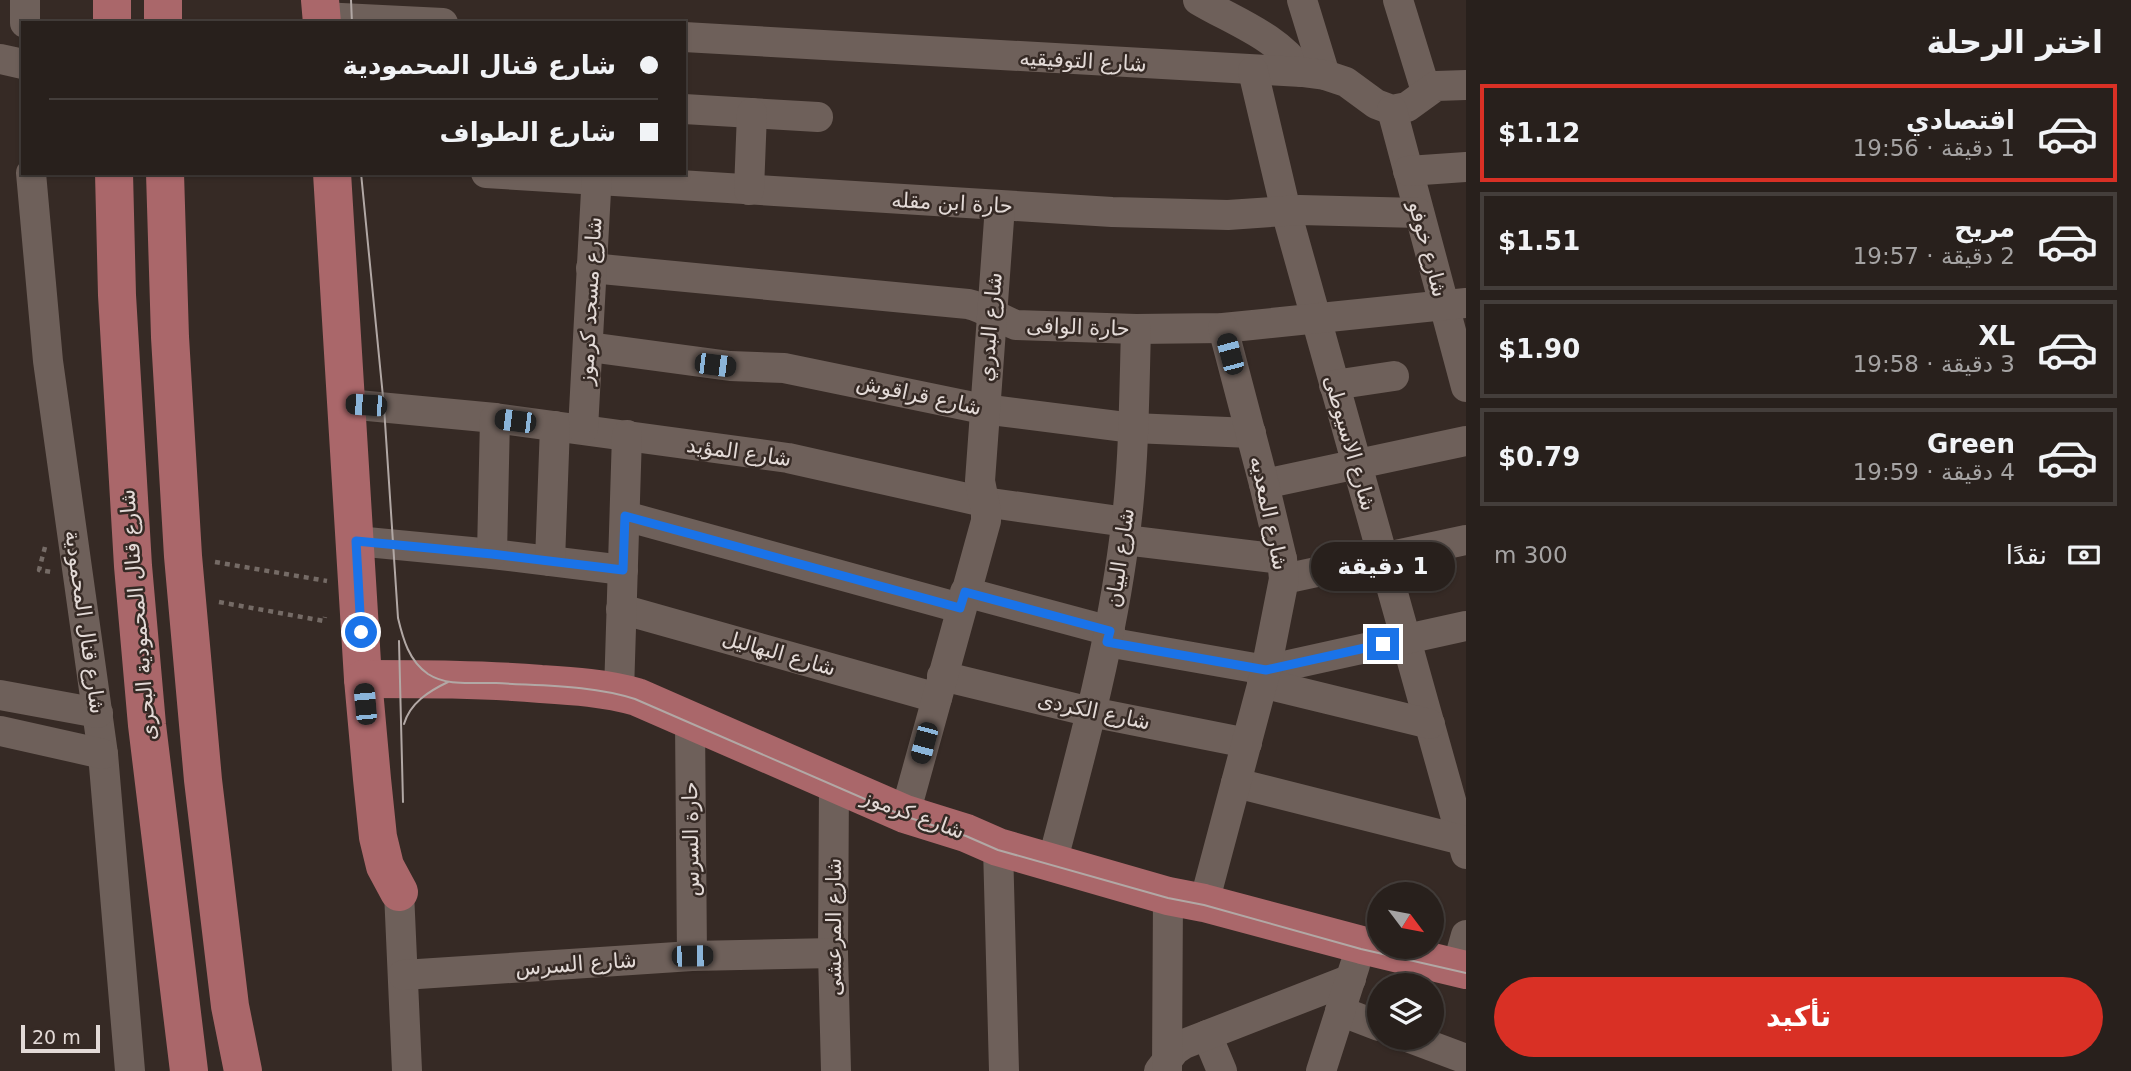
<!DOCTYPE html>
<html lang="ar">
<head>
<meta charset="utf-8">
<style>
  body { margin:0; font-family:"DejaVu Sans","Noto Sans Arabic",sans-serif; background:#342d29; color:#f1f3f6; direction:rtl; height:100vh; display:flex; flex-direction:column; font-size:26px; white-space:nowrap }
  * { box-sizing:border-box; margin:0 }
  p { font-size:23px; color:#a5a3a3 }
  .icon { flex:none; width:38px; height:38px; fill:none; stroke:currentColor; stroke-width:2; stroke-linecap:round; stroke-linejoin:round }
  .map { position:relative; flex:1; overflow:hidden; direction:ltr }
  .details { display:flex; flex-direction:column; background:#28201c; width:665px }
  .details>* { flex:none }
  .guide { position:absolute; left:21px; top:21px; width:665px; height:154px; border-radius:0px; box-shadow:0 2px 5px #0004,0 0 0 2px #443e3b; direction:rtl; display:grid; align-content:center; height:154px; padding:0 28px; background:#28201c }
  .needle { width:46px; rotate:122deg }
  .controls { position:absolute; left:1367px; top:882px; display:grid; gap:14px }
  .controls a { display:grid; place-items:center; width:77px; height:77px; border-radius:50%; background:#28201c; box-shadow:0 2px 5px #0004,0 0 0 2px #443e3b; font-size:35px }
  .scale { position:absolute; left:21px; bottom:18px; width:79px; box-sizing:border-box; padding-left:7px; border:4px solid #e3dad7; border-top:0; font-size:19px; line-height:24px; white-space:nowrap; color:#e3dad7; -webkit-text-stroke:5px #362a25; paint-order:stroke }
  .end { position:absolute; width:32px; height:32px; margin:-16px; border:9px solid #1a73e8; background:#fff; box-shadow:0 0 0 4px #fff }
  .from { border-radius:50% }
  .bubble { position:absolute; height:49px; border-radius:24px; background:#28201c; box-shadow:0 2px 5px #0004,0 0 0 2px #443e3b; font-size:23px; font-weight:700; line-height:49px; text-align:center; direction:rtl }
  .car { position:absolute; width:21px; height:42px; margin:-21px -10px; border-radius:9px; box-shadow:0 0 5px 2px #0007; background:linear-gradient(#222 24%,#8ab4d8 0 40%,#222 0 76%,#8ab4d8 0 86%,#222 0) }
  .guide b { display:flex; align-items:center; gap:24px; height:66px; font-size:26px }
  .guide b+b { border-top:2px solid #443e3b }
  .guide i { width:18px; height:18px; background:#f1f3f6 }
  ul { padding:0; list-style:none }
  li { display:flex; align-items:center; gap:21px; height:98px; margin:0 14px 10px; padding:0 14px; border:4px solid #443e3b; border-radius:0px }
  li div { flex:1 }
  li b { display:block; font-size:26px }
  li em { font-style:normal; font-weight:700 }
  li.on { border-color:#d93025 }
  li>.icon { width:63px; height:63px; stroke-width:1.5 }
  h2 { padding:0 28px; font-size:32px; line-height:84px }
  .pay { display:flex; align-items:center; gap:18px; height:77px; padding:0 28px; font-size:26px }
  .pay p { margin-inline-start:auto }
  .primary-button { display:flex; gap:14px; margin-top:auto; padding:14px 28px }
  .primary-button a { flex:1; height:80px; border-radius:42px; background:#d93025; color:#fff; font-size:28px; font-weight:700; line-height:80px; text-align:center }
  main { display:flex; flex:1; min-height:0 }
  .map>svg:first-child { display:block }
</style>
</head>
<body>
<main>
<section class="details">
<h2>اختر الرحلة</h2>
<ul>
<li class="on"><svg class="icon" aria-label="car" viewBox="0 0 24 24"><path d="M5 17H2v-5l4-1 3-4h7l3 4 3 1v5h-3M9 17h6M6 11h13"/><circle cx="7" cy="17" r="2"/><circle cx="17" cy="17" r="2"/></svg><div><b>اقتصادي</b><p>1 دقيقة · 19:56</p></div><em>$1.12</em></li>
<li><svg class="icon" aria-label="car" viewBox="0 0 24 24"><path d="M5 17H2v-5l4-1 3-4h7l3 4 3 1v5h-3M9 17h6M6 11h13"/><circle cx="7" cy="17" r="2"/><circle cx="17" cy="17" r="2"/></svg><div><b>مريح</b><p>2 دقيقة · 19:57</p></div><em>$1.51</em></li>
<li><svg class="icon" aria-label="car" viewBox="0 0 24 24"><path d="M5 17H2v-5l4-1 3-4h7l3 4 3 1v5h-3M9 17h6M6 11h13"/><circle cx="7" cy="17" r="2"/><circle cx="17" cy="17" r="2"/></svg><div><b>XL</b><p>3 دقيقة · 19:58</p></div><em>$1.90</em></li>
<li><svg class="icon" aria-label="car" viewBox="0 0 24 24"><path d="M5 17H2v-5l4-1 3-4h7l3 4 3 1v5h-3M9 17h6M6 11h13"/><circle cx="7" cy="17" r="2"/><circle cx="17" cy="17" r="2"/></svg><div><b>Green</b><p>4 دقيقة · 19:59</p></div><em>$0.79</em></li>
</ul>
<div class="pay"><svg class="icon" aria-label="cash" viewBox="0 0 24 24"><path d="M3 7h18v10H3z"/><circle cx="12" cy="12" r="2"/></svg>نقدًا<p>300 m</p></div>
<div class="primary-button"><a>تأكيد</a></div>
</section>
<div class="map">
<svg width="1466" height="1071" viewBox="0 0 1466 1071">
  <rect width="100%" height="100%" fill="#362a25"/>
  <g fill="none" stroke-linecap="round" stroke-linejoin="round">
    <!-- path -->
    <g stroke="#756b66" stroke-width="4.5" stroke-dasharray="5 5" stroke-linecap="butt">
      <polyline points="45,547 39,570 52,572"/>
      <polyline points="215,562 327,581"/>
      <polyline points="219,602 324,621 325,617"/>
    </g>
    <!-- minor -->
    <g stroke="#6e605a" stroke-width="30">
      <path d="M1198 0C1235 22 1277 36 1302 72"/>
      <polyline points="1302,0 1325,75"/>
      <polyline points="1398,0 1426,91"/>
      <polyline points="321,17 443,23"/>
      <polyline points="25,23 25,0"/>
      <polyline points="684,37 1302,72 1325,75 1346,82 1376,104 1392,110 1407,107 1436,86 1466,85"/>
      <polyline points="0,59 23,64"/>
      <polyline points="1253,71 1286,211 1466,854"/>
      <polyline points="684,109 818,117"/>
      <polyline points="1392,110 1466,387"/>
      <polyline points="1408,171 1466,167"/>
      <polyline points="31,173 48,361 103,754 130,1071"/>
      <polyline points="486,173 1112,212 1228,215 1300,210 1419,213"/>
      <polyline points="749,190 752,113"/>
      <path d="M591 268 968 304C986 308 999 319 1016 325L1136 329 1223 328 1466 303"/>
      <polyline points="589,347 730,366 784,368 983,409 1133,428 1251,433"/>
      <polyline points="1334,385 1394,376"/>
      <polyline points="347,404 495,418 788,458 984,502 1126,522"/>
      <polyline points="583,429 597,173"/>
      <polyline points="1264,484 1466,441"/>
      <polyline points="625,516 960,608"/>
      <polyline points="1125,540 1282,559"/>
      <polyline points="356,541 492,554 623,570"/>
      <polyline points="492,554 495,418"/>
      <polyline points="550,561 555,426"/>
      <polyline points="1284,579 1466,540"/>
      <polyline points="965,592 1110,631"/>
      <polyline points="621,609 937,698"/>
      <polyline points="1107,642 1266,670 1466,626"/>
      <polyline points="942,676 1091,712 1247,743"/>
      <polyline points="1262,683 1430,724"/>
      <polyline points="619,692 627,435"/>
      <polyline points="0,695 98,713"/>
      <polyline points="690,721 692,956"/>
      <polyline points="0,731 103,754"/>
      <polyline points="1236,783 1462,840"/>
      <polyline points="834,784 833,953 836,1071"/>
      <polyline points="905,814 986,521 986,511 980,481 1000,206"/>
      <polyline points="998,847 1004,1071"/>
      <path d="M1052 863C1080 757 1110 650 1124 541 1134 472 1134 399 1136 329"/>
      <polyline points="399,892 407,1071"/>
      <polyline points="1204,903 1266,670 1284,579 1282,559 1264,484 1223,328"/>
      <polyline points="1457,967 1466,935"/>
      <polyline points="403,975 692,956 833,953"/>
      <polyline points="1340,1011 1379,1026"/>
      <polyline points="1207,1035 1222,1071"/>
      <polyline points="1410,1038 1466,1059"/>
      <polyline points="1159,1071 1175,1050 1184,1044 1351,979"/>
      <polyline points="1167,1071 1168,896"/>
      <polyline points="1321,1071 1355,965"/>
    </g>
    <!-- major -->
    <g stroke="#aa676a" stroke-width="38">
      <polyline points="320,0 322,23"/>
      <polyline points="112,23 112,0"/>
      <polyline points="163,23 163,0"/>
      <polyline points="114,173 117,295 133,566 147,725 189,1071"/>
      <polyline points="165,173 170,337 183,556 203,780 230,1006 243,1071"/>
      <polyline points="332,173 363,679 372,779 378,837 385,866 399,892"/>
      <path d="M363 679C423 679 482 679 541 684 574 686 605 688 637 697L905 814 966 833 998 847 1168 896 1204 903 1362 945 1466 970"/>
    </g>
    <!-- tram -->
    <g stroke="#b2a8a5" stroke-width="2">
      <polyline points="351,0 352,23"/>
      <path d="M361 173 384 407 398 618C403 639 409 661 428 674 448 687 474 682 496 683 543 686 591 685 635 699L904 816 966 836 998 850 1168 898 1204 905 1361 949 1466 973"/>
      <polyline points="399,641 403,802"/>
      <path d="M404 724C410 703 429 691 448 682"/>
    </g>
  </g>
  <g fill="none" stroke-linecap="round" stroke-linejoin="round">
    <!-- route -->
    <polyline stroke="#1a73e8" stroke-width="9" points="361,632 356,541 492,554 623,570 625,516 960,608 965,592 1110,631 1107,642 1266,670 1383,644"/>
  </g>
  <g text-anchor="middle" stroke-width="5" stroke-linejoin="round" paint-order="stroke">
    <!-- street labels -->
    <g font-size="21" fill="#e3dad7" stroke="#362a25">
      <text transform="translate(1083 61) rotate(3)" y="7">شارع التوفيقيه</text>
      <text transform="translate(952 203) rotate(3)" y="7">حارة ابن مقله</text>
      <text transform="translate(1428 249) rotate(75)" y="7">شارع خوفو</text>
      <text transform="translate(590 301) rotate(-87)" y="7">شارع مسجد كرموز</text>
      <text transform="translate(990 327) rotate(-85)" y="7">شارع البدري</text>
      <text transform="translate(1078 327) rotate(2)" y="7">حارة الوافى</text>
      <text transform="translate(919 395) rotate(12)" y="7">شارع قراقوش</text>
      <text transform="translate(1350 443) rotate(74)" y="7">شارع الاسيوطى</text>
      <text transform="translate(739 452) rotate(8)" y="7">شارع المؤيد</text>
      <text transform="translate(1269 513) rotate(78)" y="7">شارع المعديه</text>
      <text transform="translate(1120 558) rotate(-82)" y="7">شارع البيان</text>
      <text transform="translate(138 615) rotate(-95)" y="7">شارع قنال المحمودية البحرى</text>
      <text transform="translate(85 622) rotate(82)" y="7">شارع قنال المحمودية</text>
      <text transform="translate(779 653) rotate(16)" y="7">شارع البهاليل</text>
      <text transform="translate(1094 711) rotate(12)" y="7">شارع الكردى</text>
      <text transform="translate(913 814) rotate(20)" y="7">شارع كرموز</text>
      <text transform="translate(691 839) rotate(-91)" y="7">حارة السرس</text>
      <text transform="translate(834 927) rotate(-90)" y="7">شارع المرعشى</text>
      <text transform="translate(576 964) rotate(-4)" y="7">شارع السرس</text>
    </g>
  </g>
</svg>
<div class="controls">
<a><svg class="needle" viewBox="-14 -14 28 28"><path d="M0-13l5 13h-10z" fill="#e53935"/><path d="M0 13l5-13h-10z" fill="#a5a3a3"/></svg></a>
<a><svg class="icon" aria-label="layers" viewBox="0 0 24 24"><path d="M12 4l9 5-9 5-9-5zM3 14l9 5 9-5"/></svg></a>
</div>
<div class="scale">20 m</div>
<i class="end from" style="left:361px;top:632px"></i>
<i class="end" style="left:1383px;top:644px"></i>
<div class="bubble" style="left:1311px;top:542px;width:144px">1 دقيقة</div>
<i class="car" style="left:1230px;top:354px;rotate:345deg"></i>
<i class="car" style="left:715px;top:365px;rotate:97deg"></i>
<i class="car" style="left:366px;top:405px;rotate:274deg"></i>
<i class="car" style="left:515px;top:421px;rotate:277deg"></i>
<i class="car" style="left:365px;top:704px;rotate:355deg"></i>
<i class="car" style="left:924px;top:743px;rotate:195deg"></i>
<i class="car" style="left:692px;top:956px;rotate:89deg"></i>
<div class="guide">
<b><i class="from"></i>شارع قنال المحمودية</b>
<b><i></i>شارع الطواف</b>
</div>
</div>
</main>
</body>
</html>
